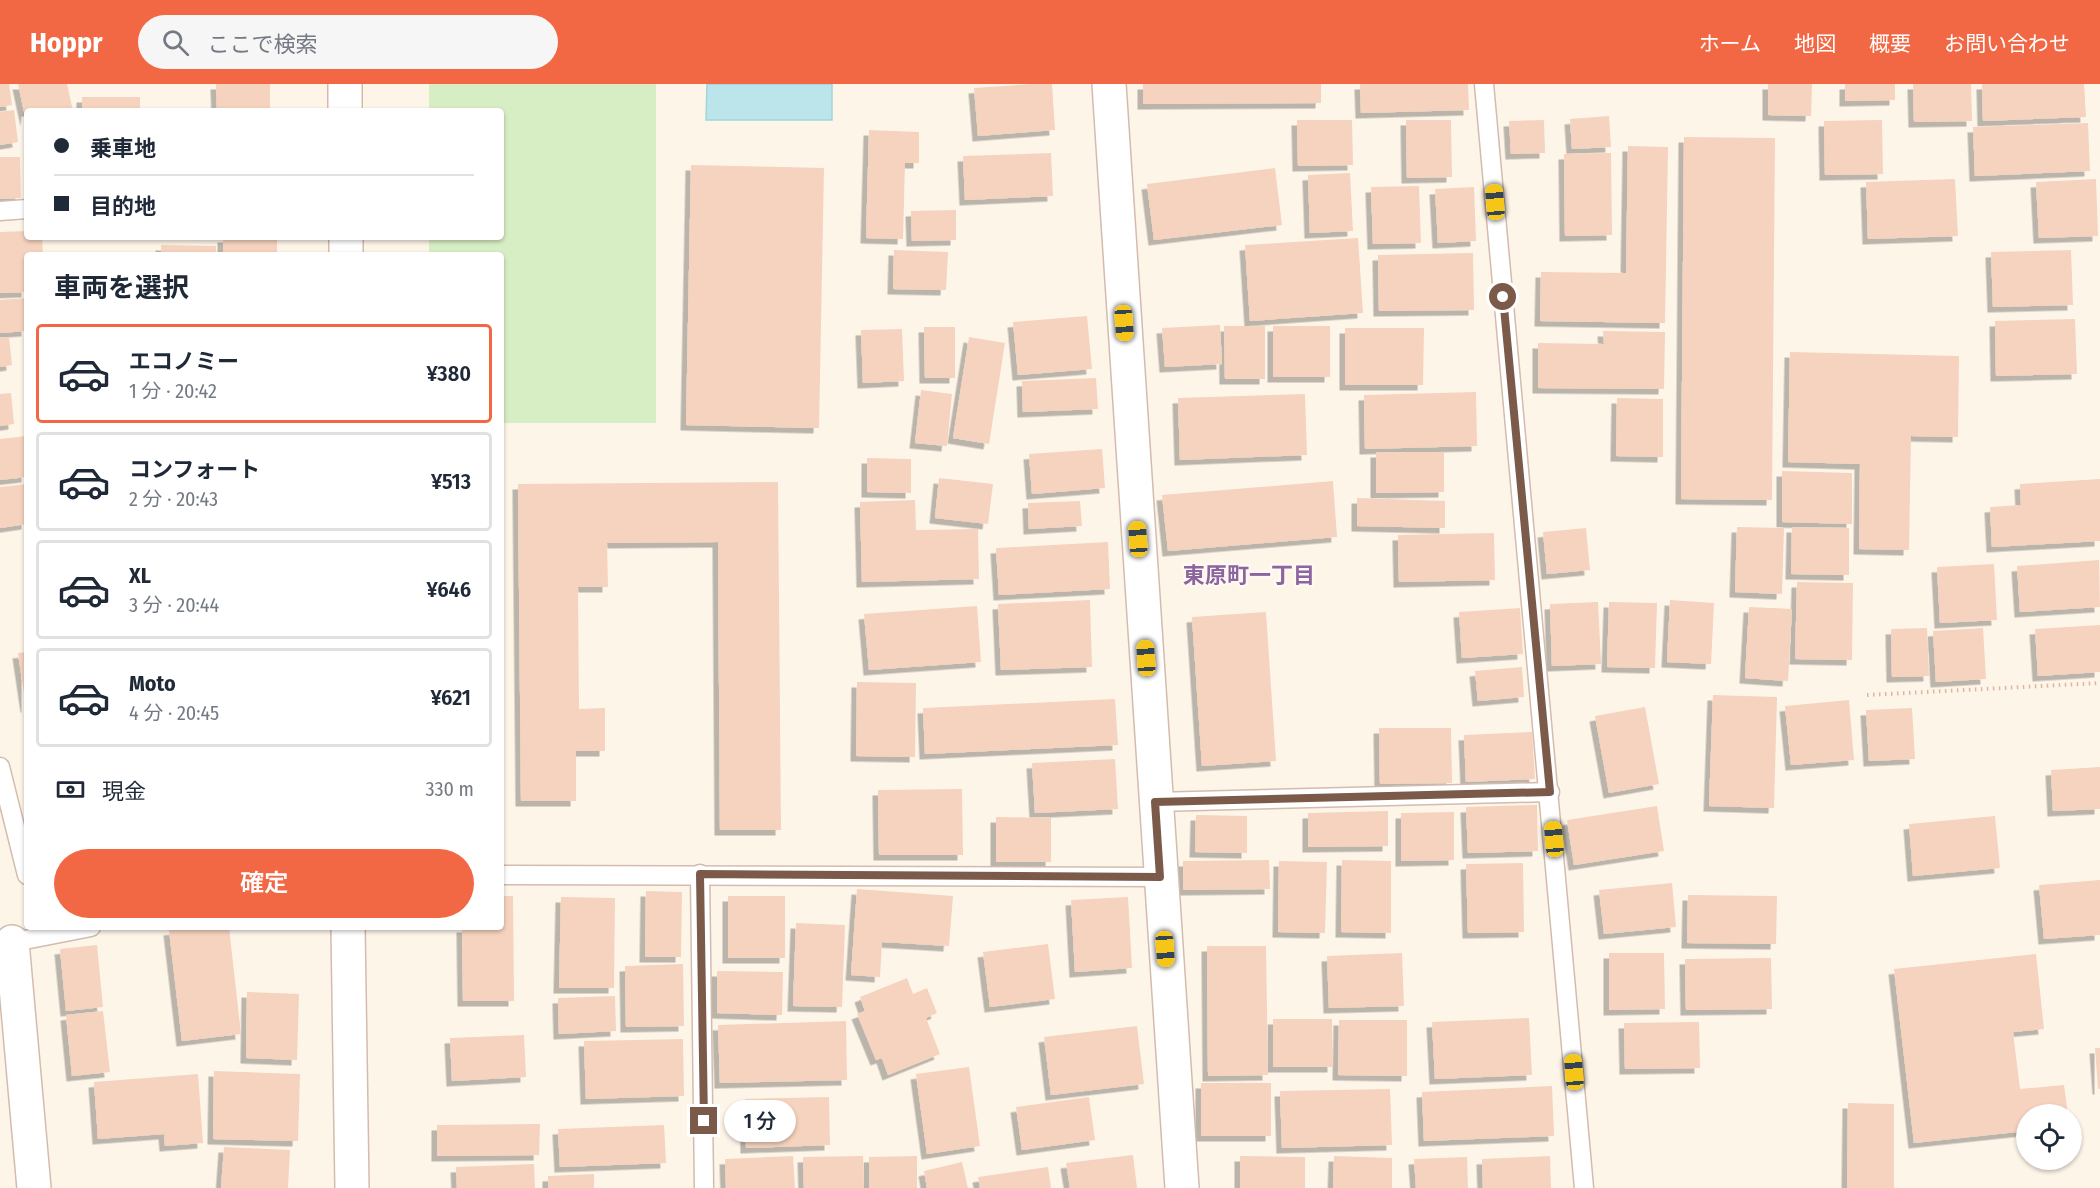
<!DOCTYPE html>
<html lang="ja">
<head>
<meta charset="utf-8">
<style>
  body { margin:0; font-family:"Fira Sans Condensed","Noto Sans JP",sans-serif; background:#f6f6f7; color:#1f2937; height:100vh; display:flex; flex-direction:column; font-size:22px; white-space:nowrap }
  * { box-sizing:border-box; margin:0 }
  p { font-size:20px; color:#747a83 }
  .icon { flex:none; width:33px; height:33px; fill:none; stroke:currentColor; stroke-width:2; stroke-linecap:round; stroke-linejoin:round }
  .map { position:relative; flex:1; overflow:hidden }
  .side { position:absolute; left:24px; top:168px; width:480px; height:678px; display:flex; flex-direction:column; background:#fff; border-radius:6px; box-shadow:0 2px 4px #0004 }
  .side>* { flex:none }
  .top-card { position:absolute; left:24px; top:24px; width:480px; height:132px; border-radius:6px; box-shadow:0 2px 4px #0004; display:grid; align-content:center; height:132px; padding:0 30px; background:#fff }
  .fabs { position:absolute; left:2016px; top:1020px; display:grid; gap:12px }
  .fabs a { display:grid; place-items:center; width:66px; height:66px; border-radius:50%; background:#fff; box-shadow:0 2px 4px #0004; font-size:30px }
  .end { position:absolute; width:27px; height:27px; margin:-14px; border:8px solid #7c5a49; background:#fff; box-shadow:0 0 0 3px #fff }
  .from { border-radius:50% }
  .bubble { position:absolute; height:42px; border-radius:21px; background:#fff; box-shadow:0 2px 4px #0004; font-size:20px; font-weight:600; line-height:42px; text-align:center }
  .car { position:absolute; width:18px; height:36px; margin:-18px -9px; border-radius:8px; box-shadow:0 0 4px 2px #0007; background:linear-gradient(#f5c518 24%,#345 0 40%,#f5c518 0 76%,#345 0 86%,#f5c518 0) }
  .top-card b { display:flex; align-items:center; gap:21px; height:57px; font-size:22px }
  .top-card b+b { border-top:2px solid #e0e1e3 }
  .top-card i { width:15px; height:15px; background:#1f2937 }
  ul { padding:0; list-style:none }
  li { display:flex; align-items:center; gap:18px; height:99px; margin:0 12px 9px; padding:0 18px; border:3px solid #e0e1e3; border-radius:6px }
  li div { flex:1 }
  li b { display:block; font-size:22px }
  li em { font-style:normal; font-weight:600 }
  li.selected { border-color:#f26844 }
  li>.icon { width:54px; height:54px; stroke-width:1.5 }
  h2 { padding:0 30px; font-size:27px; line-height:72px }
  .pay { display:flex; align-items:center; gap:15px; height:66px; padding:0 30px; font-size:22px }
  .pay p { margin-inline-start:auto }
  .button { display:flex; gap:12px; margin-top:auto; padding:12px 30px }
  .button a { flex:1; height:69px; border-radius:36px; background:#f26844; color:#fff; font-size:24px; font-weight:600; line-height:69px; text-align:center }
  header { display:flex; align-items:center; gap:36px; box-sizing:border-box; height:84px; padding:0 30px; background:#f26844; color:#fff }
  header strong { font-size:28px }
  nav { display:flex; gap:33px; margin-inline-start:auto; font-size:21px }
  .search { width:420px; height:54px; background:#f6f6f7; display:flex; align-items:center; gap:15px; box-sizing:border-box; padding:0 21px; border-radius:33px; color:#747a83; font-size:22px }
  .map>svg:first-child { display:block }
</style>
</head>
<body>
<header>
<strong>Hoppr</strong>
<div class="search"><svg class="icon" aria-label="search" viewBox="0 0 24 24"><circle cx="10" cy="10" r="6"/><path d="M15 15l6 6"/></svg>ここで検索</div>
<nav><a>ホーム</a><a>地図</a><a>概要</a><a>お問い合わせ</a></nav>
</header>
<div class="map">
<svg width="2100" height="1104" viewBox="0 0 2100 1104">
  <defs>
    <filter id="shadow"><feDropShadow dx="-5.5" dy="5.5" stdDeviation="0" flood-color="#0004"/></filter>
  </defs>
  <rect width="100%" height="100%" fill="#fef5e9"/>
  <!-- green -->
  <polygon fill="#d7eec5" points="429,0 656,0 656,339 501,339 501,171 429,171 429,153 501,153 501,27 429,27"/>
  <!-- water -->
  <polygon fill="#bbe5eb" stroke="#a0d5dd" stroke-width="1.5" points="707,0 832,0 832,36 706,36"/>
  <!-- building -->
  <g fill="#f6d3be" filter="url(#shadow)">
    <polygon points="0,0 9,0 12,21 0,23"/>
    <polygon points="18,0 67,0 73,27 27,27 26,37"/>
    <polygon points="216,0 270,0 270,27 217,27"/>
    <polygon points="1032,0 1052,0 1055,46 978,52 974,4"/>
    <polygon points="1143,0 1321,0 1321,19 1143,20"/>
    <polygon points="1360,0 1468,0 1469,26 1361,29"/>
    <polygon points="1768,0 1812,0 1811,32 1768,31"/>
    <polygon points="1845,0 1895,0 1895,16 1845,17"/>
    <polygon points="1913,0 1971,0 1972,37 1914,38"/>
    <polygon points="1982,0 2084,0 2086,33 1983,37"/>
    <rect x="82" y="13" width="58" height="14"/>
    <polygon points="14,26 18,58 0,61 0,28"/>
    <polygon points="1609,32 1611,63 1572,65 1570,35"/>
    <polygon points="1297,36 1352,36 1353,81 1298,82"/>
    <polygon points="1406,36 1451,36 1452,93 1407,94"/>
    <polygon points="1544,36 1545,69 1511,70 1509,37"/>
    <polygon points="1882,36 1883,90 1825,91 1824,37"/>
    <polygon points="2088,39 2090,87 1975,92 1973,43"/>
    <polygon points="869,46 919,48 919,79 905,79 903,155 866,154"/>
    <polygon points="1684,53 1775,54 1772,416 1681,415"/>
    <polygon points="1628,62 1668,63 1665,239 1540,237 1541,188 1626,189"/>
    <polygon points="1051,69 1053,112 965,116 963,72"/>
    <polygon points="1611,69 1612,151 1565,152 1564,70"/>
    <polygon points="0,73 20,73 21,114 0,115"/>
    <polygon points="691,81 824,84 819,344 686,341"/>
    <polygon points="1275,84 1282,141 1154,156 1147,100"/>
    <polygon points="1350,89 1353,147 1310,149 1308,91"/>
    <polygon points="1955,95 1958,152 1868,155 1866,98"/>
    <polygon points="2096,95 2098,152 2039,154 2036,98"/>
    <polygon points="1419,102 1421,159 1373,160 1371,103"/>
    <polygon points="1474,103 1476,157 1438,159 1435,105"/>
    <polygon points="956,126 956,156 912,157 911,127"/>
    <polygon points="27,147 27,153 42,153 43,171 27,171 27,208 0,209 0,148"/>
    <rect x="223" y="153" width="54" height="18"/>
    <polygon points="1358,154 1363,229 1250,237 1245,161"/>
    <polygon points="161,161 216,162 216,171 161,171"/>
    <polygon points="894,166 948,168 946,206 893,205"/>
    <polygon points="2071,166 2073,221 1993,223 1991,168"/>
    <polygon points="1473,169 1474,226 1379,227 1378,171"/>
    <polygon points="27,214 27,247 0,249 0,216"/>
    <polygon points="1087,232 1092,285 1018,291 1013,238"/>
    <polygon points="2075,235 2077,290 1996,292 1995,237"/>
    <polygon points="1220,241 1222,280 1165,283 1162,244"/>
    <polygon points="1224,242 1265,242 1265,295 1225,295"/>
    <rect x="1273" y="242" width="57" height="51"/>
    <polygon points="924,243 955,243 955,294 925,294"/>
    <polygon points="1345,244 1424,244 1423,301 1345,301"/>
    <polygon points="902,245 904,297 863,299 861,246"/>
    <polygon points="1603,247 1665,248 1664,305 1538,304 1538,259 1604,260"/>
    <polygon points="9,253 12,281 0,283 0,254"/>
    <polygon points="969,253 1005,259 989,360 953,354"/>
    <polygon points="1790,268 1959,272 1958,353 1911,352 1909,466 1859,465 1860,380 1788,378"/>
    <polygon points="1096,294 1098,325 1023,328 1022,297"/>
    <polygon points="921,306 952,310 947,362 915,359"/>
    <polygon points="1476,308 1477,362 1365,365 1364,311"/>
    <polygon points="11,309 14,340 0,342 0,310"/>
    <polygon points="1305,310 1307,371 1180,376 1178,314"/>
    <polygon points="1617,314 1663,315 1663,373 1616,372"/>
    <polygon points="27,352 27,393 0,396 0,355"/>
    <polygon points="1102,365 1105,404 1032,410 1029,370"/>
    <polygon points="1376,368 1444,368 1444,408 1376,409"/>
    <polygon points="867,374 911,375 911,409 867,408"/>
    <polygon points="1782,387 1852,389 1852,440 1782,438"/>
    <polygon points="939,394 993,400 988,440 935,434"/>
    <polygon points="2100,395 2100,457 1992,463 1990,423 2021,421 2020,400"/>
    <polygon points="1333,397 1337,453 1168,467 1162,411"/>
    <polygon points="778,398 781,746 720,746 718,458 607,459 608,503 578,503 579,625 605,624 605,667 576,667 576,717 521,717 518,400"/>
    <polygon points="27,400 27,440 0,444 0,403"/>
    <polygon points="1357,414 1445,417 1445,444 1357,442"/>
    <polygon points="915,416 916,446 978,445 979,495 862,498 860,418"/>
    <polygon points="1080,417 1082,442 1029,445 1028,419"/>
    <polygon points="1737,443 1784,444 1782,510 1735,508"/>
    <polygon points="1792,443 1849,444 1849,491 1791,490"/>
    <polygon points="1586,444 1590,486 1547,490 1543,448"/>
    <polygon points="1494,449 1495,496 1399,498 1398,451"/>
    <polygon points="1108,458 1110,505 999,511 996,464"/>
    <polygon points="2099,476 2100,523 2020,528 2017,482"/>
    <polygon points="1994,480 1997,536 1940,539 1937,483"/>
    <polygon points="1797,498 1853,499 1852,576 1795,575"/>
    <polygon points="1090,516 1092,583 1001,586 998,520"/>
    <polygon points="1670,516 1714,519 1711,580 1667,578"/>
    <polygon points="1598,518 1601,580 1552,582 1550,520"/>
    <polygon points="1609,518 1657,519 1655,584 1607,583"/>
    <polygon points="977,522 981,578 869,586 864,530"/>
    <polygon points="1749,523 1792,525 1788,597 1745,594"/>
    <polygon points="1520,524 1523,570 1462,574 1459,528"/>
    <polygon points="1266,528 1276,677 1202,682 1192,533"/>
    <polygon points="2100,541 2100,588 2038,592 2035,545"/>
    <polygon points="1927,544 1929,592 1892,593 1891,545"/>
    <polygon points="1983,544 1986,595 1936,598 1933,547"/>
    <polygon points="27,568 27,623 26,623 18,569"/>
    <polygon points="1522,583 1524,613 1478,617 1475,587"/>
    <polygon points="857,598 916,599 915,673 856,672"/>
    <polygon points="1713,611 1777,613 1774,724 1709,722"/>
    <polygon points="1115,615 1118,661 925,670 923,624"/>
    <polygon points="1849,616 1854,676 1791,681 1785,622"/>
    <polygon points="1645,623 1659,700 1609,709 1595,632"/>
    <polygon points="1912,624 1915,675 1869,677 1866,626"/>
    <polygon points="1379,644 1451,644 1452,699 1380,700"/>
    <polygon points="1532,648 1535,695 1466,698 1464,651"/>
    <polygon points="1115,675 1118,725 1035,729 1032,679"/>
    <polygon points="2100,683 2100,725 2053,727 2051,686"/>
    <polygon points="962,705 963,771 879,771 878,706"/>
    <polygon points="1537,721 1538,767 1468,769 1466,723"/>
    <polygon points="1657,722 1664,767 1574,781 1567,736"/>
    <polygon points="1388,727 1388,762 1308,763 1308,729"/>
    <polygon points="1454,728 1454,776 1401,777 1401,729"/>
    <polygon points="1196,731 1247,732 1247,769 1195,768"/>
    <polygon points="1995,732 2000,784 1913,792 1909,740"/>
    <polygon points="996,733 1051,734 1051,778 996,778"/>
    <polygon points="1269,776 1270,805 1183,806 1183,777"/>
    <polygon points="1342,776 1391,777 1391,849 1341,848"/>
    <polygon points="1279,777 1327,778 1325,849 1278,848"/>
    <polygon points="1523,779 1524,848 1468,849 1466,780"/>
    <polygon points="2100,796 2100,851 2044,855 2039,801"/>
    <polygon points="1672,799 1676,843 1604,850 1599,806"/>
    <polygon points="857,805 953,812 949,862 882,858 880,893 851,891"/>
    <polygon points="646,807 682,808 681,873 645,873"/>
    <polygon points="1688,811 1777,812 1776,860 1687,859"/>
    <polygon points="501,812 513,812 514,917 463,917 462,843 501,843"/>
    <rect x="728" y="812" width="57" height="62"/>
    <polygon points="561,813 615,814 614,904 559,904"/>
    <polygon points="1128,813 1132,884 1075,888 1071,816"/>
    <polygon points="796,839 845,841 842,923 793,922"/>
    <polygon points="194,843 229,843 241,950 182,957 169,846"/>
    <polygon points="1048,860 1055,915 990,923 983,868"/>
    <polygon points="97,861 103,923 66,927 60,865"/>
    <polygon points="1207,862 1266,862 1268,991 1208,992"/>
    <polygon points="1402,869 1404,922 1329,924 1327,872"/>
    <polygon points="1609,869 1664,869 1665,925 1609,926"/>
    <polygon points="2036,870 2044,945 2013,948 2020,1005 2064,1001 2068,1030 2026,1030 2026,1047 1914,1059 1894,885"/>
    <polygon points="1771,874 1772,925 1686,926 1685,875"/>
    <polygon points="683,880 684,942 626,943 625,882"/>
    <polygon points="717,887 783,888 782,931 717,929"/>
    <polygon points="907,894 913,910 927,904 937,929 926,934 940,970 888,991 882,974 876,976 857,930 865,927 860,913"/>
    <polygon points="247,908 299,910 297,976 246,974"/>
    <polygon points="615,912 616,947 559,950 558,914"/>
    <polygon points="103,927 110,988 72,992 66,931"/>
    <polygon points="1529,934 1532,991 1435,995 1432,938"/>
    <polygon points="1273,935 1332,935 1333,983 1273,983"/>
    <polygon points="1339,936 1407,936 1407,992 1338,991"/>
    <polygon points="846,937 847,996 720,999 718,941"/>
    <polygon points="1699,938 1700,984 1625,985 1624,939"/>
    <polygon points="1137,942 1144,1000 1051,1011 1044,953"/>
    <polygon points="524,951 526,993 452,997 450,954"/>
    <polygon points="683,955 684,1012 586,1015 584,957"/>
    <polygon points="2095,964 2100,964 2100,1005 2098,1005"/>
    <polygon points="969,983 980,1062 927,1070 916,990"/>
    <polygon points="214,987 300,990 298,1057 213,1055"/>
    <polygon points="198,990 203,1059 165,1062 164,1050 98,1055 94,998"/>
    <rect x="1201" y="999" width="70" height="53"/>
    <polygon points="1552,1002 1554,1052 1424,1057 1422,1008"/>
    <polygon points="1390,1005 1392,1061 1282,1064 1280,1007"/>
    <polygon points="829,1013 830,1061 746,1064 745,1015"/>
    <polygon points="1089,1013 1095,1056 1022,1066 1016,1023"/>
    <polygon points="1848,1019 1894,1020 1894,1104 1847,1104"/>
    <polygon points="540,1040 539,1071 437,1072 437,1041"/>
    <polygon points="664,1041 666,1079 560,1083 558,1045"/>
    <polygon points="224,1063 290,1066 288,1104 221,1104"/>
    <polygon points="1133,1071 1137,1104 1070,1104 1066,1079"/>
    <polygon points="793,1072 795,1104 726,1104 725,1075"/>
    <polygon points="863,1072 864,1104 804,1104 803,1073"/>
    <polygon points="917,1072 917,1104 869,1104 869,1073"/>
    <polygon points="1240,1072 1305,1073 1305,1104 1240,1104"/>
    <polygon points="1334,1072 1392,1074 1392,1104 1333,1104"/>
    <polygon points="1550,1072 1551,1104 1483,1104 1482,1075"/>
    <polygon points="1467,1073 1468,1104 1416,1104 1414,1075"/>
    <polygon points="962,1078 968,1104 927,1104 924,1087"/>
    <polygon points="534,1080 535,1104 457,1104 456,1083"/>
    <polygon points="1048,1083 1051,1104 980,1104 978,1093"/>
    <polygon points="594,1090 594,1104 548,1104 548,1092"/>
  </g>
  <g fill="none" stroke-linecap="round" stroke-linejoin="round">
    <!-- service casing -->
    <g stroke="#d3bcad" stroke-width="21">
      <g id="service">
        <polyline points="1484,0 1584,1104"/>
        <polyline points="0,127 27,125"/>
        <polyline points="0,683 27,791"/>
        <polyline points="1155,718 1550,708"/>
        <polyline points="700,790 704,1104"/>
        <polyline points="501,791 1160,793"/>
        <polyline points="4,860 91,843"/>
      </g>
    </g>
    <!-- minor casing -->
    <g stroke="#d3bcad" stroke-width="36">
      <g id="minor">
        <polyline points="1109,0 1182,1104"/>
        <polyline points="12,858 34,1104"/>
      </g>
    </g>
    <!-- tertiary casing -->
    <g stroke="#d3bcad" stroke-width="36">
      <g id="tertiary">
        <polyline points="345,0 345,27"/>
        <polyline points="346,153 346,171"/>
        <polyline points="348,843 352,1104"/>
      </g>
    </g>
    <!-- path -->
    <polyline stroke="#dcb6a0" stroke-width="4" stroke-dasharray="1.5 4.5" stroke-linecap="butt" points="1867,611 2100,599"/>
    <!-- service -->
    <use href="#service" stroke="#fff" stroke-width="18"/>
    <!-- minor -->
    <use href="#minor" stroke="#fff" stroke-width="33"/>
    <!-- tertiary -->
    <use href="#tertiary" stroke="#fff" stroke-width="33"/>
  </g>
  <g fill="none" stroke-linecap="round" stroke-linejoin="round">
    <!-- route -->
    <polyline stroke="#7c5a49" stroke-width="8" points="704,1037 700,790 1160,793 1155,718 1550,708 1503,213"/>
  </g>
  <g text-anchor="middle" stroke-width="5" stroke-linejoin="round" paint-order="stroke">
    <!-- neighbourhood labels -->
    <g font-size="22" font-weight="bold" fill="#8a659f" stroke="#fff9f1">
      <text x="1249" y="499">東原町一丁目</text>
    </g>
  </g>
</svg>
<div class="fabs">
<a><svg class="icon" aria-label="locate" viewBox="0 0 24 24"><circle cx="12" cy="12" r="6"/><path d="M12 2v4M12 18v4M2 12h4M18 12h4"/></svg></a>
</div>
<i class="end from" style="left:1503px;top:213px"></i>
<i class="end" style="left:704px;top:1037px"></i>
<div class="bubble" style="left:724px;top:1016px;width:72px">1 分</div>
<i class="car" style="left:1495px;top:118px;rotate:355deg"></i>
<i class="car" style="left:1124px;top:239px;rotate:176deg"></i>
<i class="car" style="left:1138px;top:455px;rotate:356deg"></i>
<i class="car" style="left:1146px;top:574px;rotate:356deg"></i>
<i class="car" style="left:1554px;top:755px;rotate:355deg"></i>
<i class="car" style="left:1165px;top:865px;rotate:176deg"></i>
<i class="car" style="left:1574px;top:988px;rotate:355deg"></i>
<div class="top-card">
<b><i class="from"></i>乗車地</b>
<b><i></i>目的地</b>
</div>
<section class="side">
<h2>車両を選択</h2>
<ul>
<li class="selected"><svg class="icon" aria-label="car" viewBox="0 0 24 24"><path d="M5 17H2v-5l4-1 3-4h7l3 4 3 1v5h-3M9 17h6M6 11h13"/><circle cx="7" cy="17" r="2"/><circle cx="17" cy="17" r="2"/></svg><div><b>エコノミー</b><p>1 分 · 20:42</p></div><em>¥380</em></li>
<li><svg class="icon" aria-label="car" viewBox="0 0 24 24"><path d="M5 17H2v-5l4-1 3-4h7l3 4 3 1v5h-3M9 17h6M6 11h13"/><circle cx="7" cy="17" r="2"/><circle cx="17" cy="17" r="2"/></svg><div><b>コンフォート</b><p>2 分 · 20:43</p></div><em>¥513</em></li>
<li><svg class="icon" aria-label="car" viewBox="0 0 24 24"><path d="M5 17H2v-5l4-1 3-4h7l3 4 3 1v5h-3M9 17h6M6 11h13"/><circle cx="7" cy="17" r="2"/><circle cx="17" cy="17" r="2"/></svg><div><b>XL</b><p>3 分 · 20:44</p></div><em>¥646</em></li>
<li><svg class="icon" aria-label="car" viewBox="0 0 24 24"><path d="M5 17H2v-5l4-1 3-4h7l3 4 3 1v5h-3M9 17h6M6 11h13"/><circle cx="7" cy="17" r="2"/><circle cx="17" cy="17" r="2"/></svg><div><b>Moto</b><p>4 分 · 20:45</p></div><em>¥621</em></li>
</ul>
<div class="pay"><svg class="icon" aria-label="cash" viewBox="0 0 24 24"><path d="M3 7h18v10H3z"/><circle cx="12" cy="12" r="2"/></svg>現金<p>330 m</p></div>
<div class="button"><a>確定</a></div>
</section>
</div>
</body>
</html>
